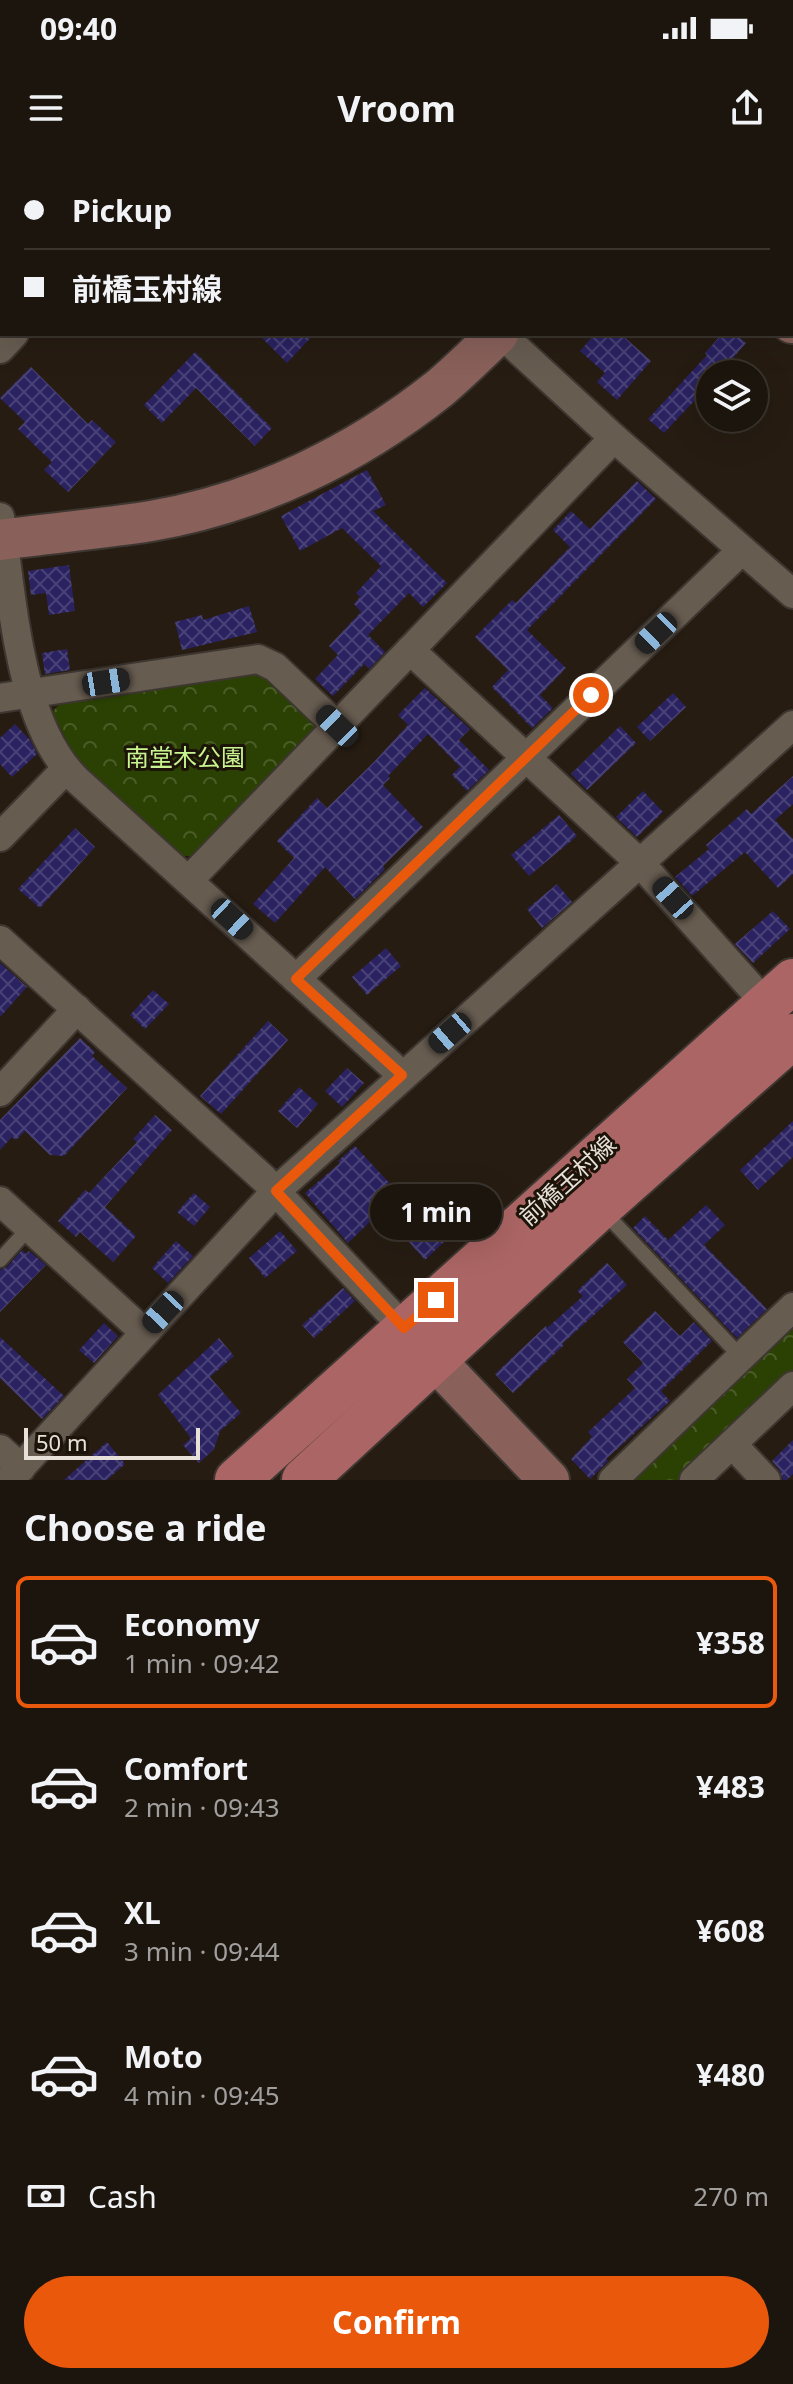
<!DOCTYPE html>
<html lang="en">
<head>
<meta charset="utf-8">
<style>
  body { margin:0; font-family:"Noto Sans","Noto Sans JP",sans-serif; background:#29221c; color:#f1f3f6; height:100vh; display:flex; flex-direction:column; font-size:30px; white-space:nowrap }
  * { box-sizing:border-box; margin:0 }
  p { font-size:26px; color:#a09f9e }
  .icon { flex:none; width:44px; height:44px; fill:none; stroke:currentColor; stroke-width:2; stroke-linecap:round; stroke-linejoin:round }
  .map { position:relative; height:1320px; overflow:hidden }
  .sheet { display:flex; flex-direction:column; background:#1c150e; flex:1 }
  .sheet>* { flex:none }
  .guide { position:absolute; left:0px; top:0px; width:794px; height:176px; box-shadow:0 8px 32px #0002,0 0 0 2px #3a342e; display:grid; align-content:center; height:176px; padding:0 24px; background:#1c150e }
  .controls { position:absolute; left:696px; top:200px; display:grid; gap:16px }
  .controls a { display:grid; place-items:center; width:72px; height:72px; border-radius:50%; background:#1c150e; box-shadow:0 8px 32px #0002,0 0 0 2px #3a342e; font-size:40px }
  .scale { position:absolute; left:24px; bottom:20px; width:176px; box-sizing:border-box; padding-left:8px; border:4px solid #e7e1da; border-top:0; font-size:22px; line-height:28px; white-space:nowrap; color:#e7e1da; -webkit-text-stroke:6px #1c1309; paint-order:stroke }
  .end { position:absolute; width:36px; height:36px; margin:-18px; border:10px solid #ea580c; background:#fff; box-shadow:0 0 0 4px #fff }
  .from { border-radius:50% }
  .bubble { position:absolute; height:56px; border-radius:28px; background:#1c150e; box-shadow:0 8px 32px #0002,0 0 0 2px #3a342e; font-size:26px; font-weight:700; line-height:56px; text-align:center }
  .car { position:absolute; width:24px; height:48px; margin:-24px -12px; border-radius:10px; box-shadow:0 0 6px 2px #0007; background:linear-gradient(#222 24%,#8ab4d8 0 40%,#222 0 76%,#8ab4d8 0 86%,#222 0) }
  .guide b { display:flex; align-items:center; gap:28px; height:76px; font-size:30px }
  .guide b+b { border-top:2px solid #3a342e }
  .guide i { width:20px; height:20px; background:#f1f3f6 }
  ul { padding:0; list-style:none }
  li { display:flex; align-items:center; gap:24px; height:132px; margin:0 16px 12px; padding:0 8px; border:4px solid transparent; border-radius:12px }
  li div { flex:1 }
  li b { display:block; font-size:30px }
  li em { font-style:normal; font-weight:700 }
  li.current { border-color:#ea580c }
  li>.icon { width:72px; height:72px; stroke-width:1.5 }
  h2 { padding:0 24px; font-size:36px; line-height:96px }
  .pay { display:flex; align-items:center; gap:20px; height:88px; padding:0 24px; font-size:30px }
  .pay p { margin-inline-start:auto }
  .button { display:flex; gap:16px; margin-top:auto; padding:16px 24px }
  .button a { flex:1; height:92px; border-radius:48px; background:#ea580c; color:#fff; font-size:32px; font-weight:700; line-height:92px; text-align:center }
  .status { display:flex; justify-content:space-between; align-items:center; height:56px; padding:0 40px; background:#1c150e; direction:ltr }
  .status svg { height:22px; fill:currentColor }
  header { display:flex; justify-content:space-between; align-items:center; height:104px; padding:0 24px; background:#1c150e; font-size:36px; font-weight:700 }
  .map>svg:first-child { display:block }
</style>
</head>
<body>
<div class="status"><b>09:40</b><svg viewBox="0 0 49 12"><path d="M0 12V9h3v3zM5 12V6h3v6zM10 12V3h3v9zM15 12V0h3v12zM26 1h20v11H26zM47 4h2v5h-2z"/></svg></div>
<header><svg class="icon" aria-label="menu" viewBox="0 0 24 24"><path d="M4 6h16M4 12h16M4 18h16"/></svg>Vroom<svg class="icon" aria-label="share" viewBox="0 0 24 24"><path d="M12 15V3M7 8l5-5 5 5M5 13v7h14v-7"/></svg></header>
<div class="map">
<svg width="793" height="1320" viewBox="0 0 793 1320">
  <defs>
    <pattern id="park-crowns" width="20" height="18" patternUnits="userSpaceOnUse" patternTransform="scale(2)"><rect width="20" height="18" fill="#2b4103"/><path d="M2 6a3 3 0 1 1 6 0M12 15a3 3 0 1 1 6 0" fill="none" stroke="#4a5c27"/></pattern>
    <pattern id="building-cross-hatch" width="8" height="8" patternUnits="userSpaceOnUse" patternTransform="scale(2)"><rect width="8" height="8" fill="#2a2261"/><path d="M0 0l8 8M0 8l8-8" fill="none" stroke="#494277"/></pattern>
  </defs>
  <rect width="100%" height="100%" fill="#261c12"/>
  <!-- park -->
  <g fill="url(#park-crowns)">
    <polygon points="252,511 267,515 316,563 315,574 195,696 180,696 77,600 52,552 59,545"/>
    <polygon points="793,1160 793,1210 678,1320 626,1320"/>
  </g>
  <!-- building -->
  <g fill="url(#building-cross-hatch)">
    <polygon points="258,174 314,174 287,203"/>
    <polygon points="595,174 621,174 651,201 617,240 597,222 605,213 580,191"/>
    <polygon points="722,174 736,174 746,183 719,214 710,214 710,224 664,273 648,259 707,195 705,193"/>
    <polygon points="195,192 272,268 255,286 196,228 162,263 144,245"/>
    <polygon points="31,207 88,264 92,260 116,282 68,332 44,310 52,302 18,269 25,262 0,238"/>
    <polygon points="367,310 386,345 373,351 447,423 423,447 409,433 368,475 385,492 369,509 364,504 333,536 315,519 338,495 329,486 361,452 354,444 360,437 356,433 381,406 342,368 300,391 281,356"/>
    <polygon points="637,321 656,339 527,470 566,508 540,535 553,548 532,568 492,527 508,510 475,477 512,440 516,443 570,387 553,370 571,351 590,369"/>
    <polygon points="69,405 75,451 49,455 46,433 31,435 28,411"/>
    <polygon points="249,446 257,472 182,490 175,462 202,455 203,460"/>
    <polygon points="67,489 70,510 45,514 42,493"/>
    <polygon points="425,528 470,569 459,580 489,610 467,631 452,615 460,607 428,574 388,616 390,618 383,625 423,667 383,706 385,709 355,739 325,707 275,763 253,744 294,698 277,681 317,638 327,648 374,602 408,565 398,555"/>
    <polygon points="673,533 686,547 650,581 637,567"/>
    <polygon points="15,564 30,580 37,594 12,617 0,604 0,578"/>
    <polygon points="620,566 636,583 587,630 571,614"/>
    <polygon points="793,616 793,644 775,660 793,679 793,714 778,728 745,692 692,736 675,717 709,689 706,685 747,649 751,654"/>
    <polygon points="643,631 663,652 637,677 616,657"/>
    <polygon points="559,655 577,676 529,716 511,695"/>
    <polygon points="75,668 95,687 40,748 18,729"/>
    <polygon points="557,724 572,742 542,768 527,749"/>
    <polygon points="773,751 790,769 753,803 735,784"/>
    <polygon points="386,788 401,806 367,835 352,817"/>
    <polygon points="0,803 27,827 0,857"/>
    <polygon points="153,830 169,844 145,869 130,855"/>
    <polygon points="268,861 288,880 221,954 200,936"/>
    <polygon points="80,878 95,892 92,896 127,928 64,996 50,995 25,971 16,980 12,977 0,990 0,960"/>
    <polygon points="347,908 364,923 342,947 325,931"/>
    <polygon points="299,927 318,944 297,968 278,951"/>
    <polygon points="155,955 172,970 105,1047 136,1076 113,1102 80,1072 76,1077 58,1061 85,1030 89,1033 137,982 133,979"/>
    <polygon points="793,961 793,997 758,1030 740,1010"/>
    <polygon points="355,986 444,1082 425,1100 381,1051 348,1083 305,1033 340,1003 338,1001"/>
    <polygon points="194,1033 210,1047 194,1066 177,1052"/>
    <polygon points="706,1045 725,1065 704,1085 767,1149 737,1178 633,1068 645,1056 668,1080"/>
    <polygon points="280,1071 297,1091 265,1118 249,1098"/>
    <polygon points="176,1081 193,1096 168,1123 152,1108"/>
    <polygon points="22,1090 26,1094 29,1091 46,1105 0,1152 0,1110 7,1107"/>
    <polygon points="607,1103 627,1125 562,1184 564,1185 513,1233 495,1214 546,1166 547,1168 583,1136 577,1131"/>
    <polygon points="343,1128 355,1141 314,1178 302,1165"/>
    <polygon points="655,1151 680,1176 694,1162 712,1181 661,1231 670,1241 606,1299 608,1301 590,1319 571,1299 592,1277 588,1272 635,1228 627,1219 643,1203 623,1182"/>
    <polygon points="104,1163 118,1176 94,1203 79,1190"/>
    <polygon points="0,1177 64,1236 42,1259 0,1218"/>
    <polygon points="219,1178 234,1196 210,1217 241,1253 220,1271 214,1289 199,1303 183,1285 191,1278 158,1235"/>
    <polygon points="793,1280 793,1314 787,1320 783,1320 779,1309 772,1301"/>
    <polygon points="107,1282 125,1304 107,1320 64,1320"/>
  </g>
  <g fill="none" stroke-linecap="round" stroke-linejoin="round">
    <!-- lane casing -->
    <g stroke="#3e3731" stroke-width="18">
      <g id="lane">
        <polyline points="424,2 426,0"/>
        <polyline points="604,1052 741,1197"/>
        <polyline points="0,1100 29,1068"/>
      </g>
    </g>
    <!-- street casing -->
    <g stroke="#3e3731" stroke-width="32">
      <g id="street">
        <polyline points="302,0 304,2"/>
        <polyline points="175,2 177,0"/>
        <polyline points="0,4 4,0"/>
        <polyline points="501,174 614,278 793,434"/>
        <polyline points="0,189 14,174"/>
        <path d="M0 357C13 436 17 560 76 619L402 915"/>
        <polyline points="410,490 640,703 766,844"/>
        <polyline points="0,538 258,499 275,507 337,566"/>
        <polyline points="0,677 66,609"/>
        <polyline points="189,720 614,278"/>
        <polyline points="0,780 264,1019 404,1168"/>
        <polyline points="296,819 742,390"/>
        <polyline points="0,932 77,849"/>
        <polyline points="0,1041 144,1172"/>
        <polyline points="732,1284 766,1320"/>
        <polyline points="0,1289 21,1308"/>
        <polyline points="9,1320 276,1031 793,565"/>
        <polyline points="613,1320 793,1147"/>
        <polyline points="694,1320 793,1226"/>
      </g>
    </g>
    <!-- secondary casing -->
    <g stroke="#3e3731" stroke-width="44">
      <g id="secondary">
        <polyline points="608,0 611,2"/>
        <polyline points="664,2 666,0"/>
        <polyline points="792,163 793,163"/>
        <path d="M0 380C50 373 101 369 151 361 257 343 356 295 440 228 460 211 479 192 498 174"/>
        <polyline points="411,1175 549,1320"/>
      </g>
    </g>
    <!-- primary casing -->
    <g stroke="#3e3731" stroke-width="48">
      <g id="primary">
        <polyline points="237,1320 793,821"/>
        <polyline points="304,1320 600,1047 793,876"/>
      </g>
    </g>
    <!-- lane -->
    <use href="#lane" stroke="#675c50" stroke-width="14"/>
    <!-- street -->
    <use href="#street" stroke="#675c50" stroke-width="28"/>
    <!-- secondary -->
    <use href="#secondary" stroke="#89605a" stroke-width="40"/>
    <!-- primary -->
    <use href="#primary" stroke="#ab6564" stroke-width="44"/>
  </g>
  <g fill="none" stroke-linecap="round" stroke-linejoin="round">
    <!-- route -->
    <polyline stroke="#ea580c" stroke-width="10" points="436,1140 404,1168 276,1031 402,915 296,819 591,535"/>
  </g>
  <g text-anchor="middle" stroke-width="6" stroke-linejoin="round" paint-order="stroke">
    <!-- park labels -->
    <g font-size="24" fill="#c8f58f" stroke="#1c1309">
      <text x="185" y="606">南堂木公園</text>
    </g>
    <!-- street labels -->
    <g font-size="24" fill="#e7e1da" stroke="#1c1309">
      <text transform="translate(568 1021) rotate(-42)" y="8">前橋玉村線</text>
    </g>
  </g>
</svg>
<div class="controls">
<a><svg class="icon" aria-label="layers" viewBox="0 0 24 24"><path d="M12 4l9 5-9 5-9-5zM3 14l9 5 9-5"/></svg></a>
</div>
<div class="scale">50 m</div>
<i class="end from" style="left:591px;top:535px"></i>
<i class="end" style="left:436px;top:1140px"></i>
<div class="bubble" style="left:370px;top:1024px;width:132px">1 min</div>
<i class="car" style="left:656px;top:473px;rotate:226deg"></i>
<i class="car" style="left:106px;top:522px;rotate:81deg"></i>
<i class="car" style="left:337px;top:566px;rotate:314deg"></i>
<i class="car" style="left:673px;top:738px;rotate:318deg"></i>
<i class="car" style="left:232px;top:759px;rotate:133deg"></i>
<i class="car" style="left:450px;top:873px;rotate:229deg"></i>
<i class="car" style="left:163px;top:1152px;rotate:223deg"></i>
<div class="guide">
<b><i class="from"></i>Pickup</b>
<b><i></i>前橋玉村線</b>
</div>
</div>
<section class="sheet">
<h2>Choose a ride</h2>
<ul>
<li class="current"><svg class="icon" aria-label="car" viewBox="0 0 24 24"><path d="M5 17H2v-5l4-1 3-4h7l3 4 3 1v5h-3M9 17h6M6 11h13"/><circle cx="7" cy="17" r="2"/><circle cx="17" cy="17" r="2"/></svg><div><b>Economy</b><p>1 min · 09:42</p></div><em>¥358</em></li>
<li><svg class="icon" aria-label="car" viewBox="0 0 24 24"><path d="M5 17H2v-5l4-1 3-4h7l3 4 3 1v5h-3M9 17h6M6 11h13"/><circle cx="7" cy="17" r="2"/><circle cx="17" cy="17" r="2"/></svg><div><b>Comfort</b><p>2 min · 09:43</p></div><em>¥483</em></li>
<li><svg class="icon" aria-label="car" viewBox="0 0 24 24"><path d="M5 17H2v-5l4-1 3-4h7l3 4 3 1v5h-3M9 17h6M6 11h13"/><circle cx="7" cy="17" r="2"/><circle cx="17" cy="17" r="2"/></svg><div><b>XL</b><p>3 min · 09:44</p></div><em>¥608</em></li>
<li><svg class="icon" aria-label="car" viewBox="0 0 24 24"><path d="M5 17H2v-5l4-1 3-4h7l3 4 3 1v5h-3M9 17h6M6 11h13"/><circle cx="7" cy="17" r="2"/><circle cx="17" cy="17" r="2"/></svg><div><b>Moto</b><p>4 min · 09:45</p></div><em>¥480</em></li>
</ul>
<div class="pay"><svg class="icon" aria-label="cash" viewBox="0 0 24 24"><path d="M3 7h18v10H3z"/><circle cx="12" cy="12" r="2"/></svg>Cash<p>270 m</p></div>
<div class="button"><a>Confirm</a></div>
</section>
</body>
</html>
